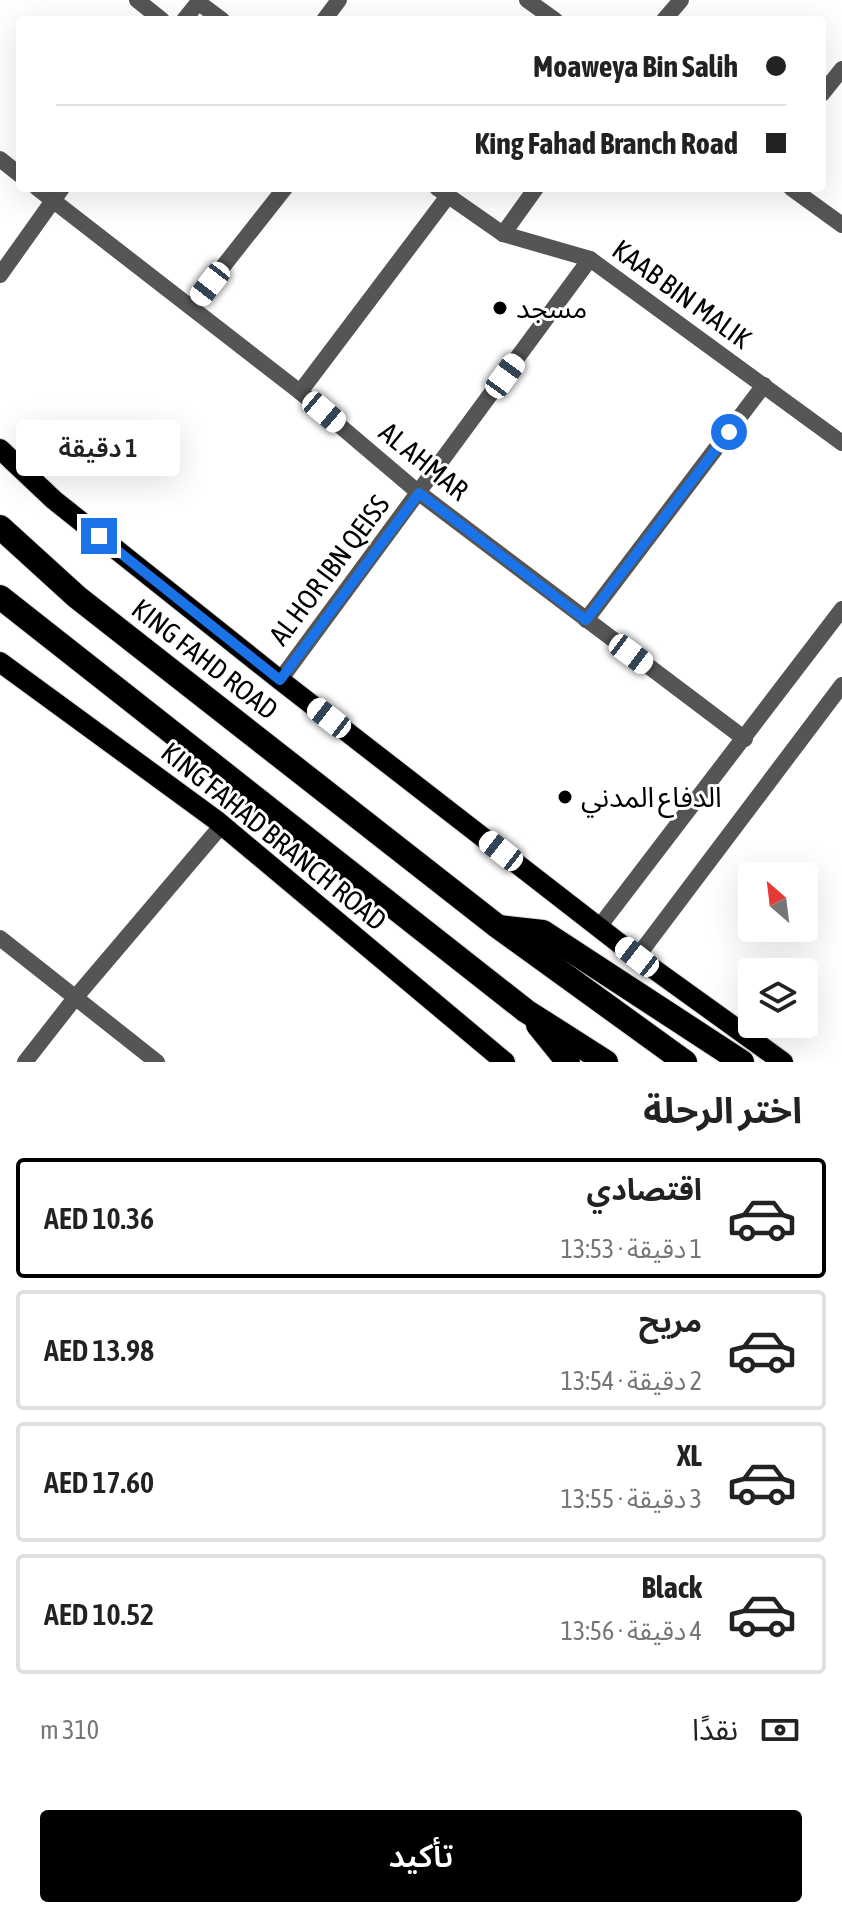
<!DOCTYPE html>
<html lang="ar">
<head>
<meta charset="utf-8">
<style>
  body { margin:0; font-family:"Asap Condensed","Noto Sans Arabic",sans-serif; background:#f2f2f2; color:#222; direction:rtl; height:100vh; display:flex; flex-direction:column; font-size:30px; white-space:nowrap }
  * { box-sizing:border-box; margin:0 }
  p { font-size:26px; color:#767676 }
  .icon { flex:none; width:44px; height:44px; fill:none; stroke:currentColor; stroke-width:2; stroke-linecap:round; stroke-linejoin:round }
  .map { position:relative; height:1062px; overflow:hidden; direction:ltr }
  .side { display:flex; flex-direction:column; background:#fff; flex:1 }
  .side>* { flex:none }
  .top-card { position:absolute; left:16px; top:16px; width:810px; height:176px; border-radius:8px; box-shadow:0 8px 32px #0002; direction:rtl; display:grid; align-content:center; height:176px; padding:0 40px; background:#fff }
  .needle { width:52px; rotate:332deg }
  .controls { position:absolute; left:738px; top:862px; display:grid; gap:16px }
  .controls a { display:grid; place-items:center; width:80px; height:80px; border-radius:8px; background:#fff; box-shadow:0 8px 32px #0002; font-size:40px }
  .end { position:absolute; width:36px; height:36px; margin:-18px; border:10px solid #1a73e8; background:#fff; box-shadow:0 0 0 4px #fff }
  .from { border-radius:50% }
  .bubble { position:absolute; height:56px; border-radius:8px; background:#fff; box-shadow:0 8px 32px #0002; font-size:26px; font-weight:600; line-height:56px; text-align:center; direction:rtl }
  .car { position:absolute; width:24px; height:48px; margin:-24px -12px; border-radius:10px; box-shadow:0 0 6px 2px #0007; background:linear-gradient(#fff 24%,#345 0 40%,#fff 0 76%,#345 0 86%,#fff 0) }
  .top-card b { display:flex; align-items:center; gap:28px; height:76px; font-size:30px }
  .top-card b+b { border-top:2px solid #e0e0e0 }
  .top-card i { width:20px; height:20px; background:#222 }
  ul { padding:0; list-style:none }
  li { display:flex; align-items:center; gap:24px; height:120px; margin:0 16px 12px; padding:0 24px; border:4px solid #e0e0e0; border-radius:8px }
  li div { flex:1 }
  li b { display:block; font-size:30px }
  li em { font-style:normal; font-weight:600 }
  li.selected { border-color:#000 }
  li>.icon { width:72px; height:72px; stroke-width:1.5 }
  h2 { padding:0 40px; font-size:36px; line-height:96px }
  .pay { display:flex; align-items:center; gap:20px; height:88px; padding:0 40px; font-size:30px }
  .pay p { margin-inline-start:auto }
  .primary-button { display:flex; gap:16px; margin-top:auto; padding:16px 40px }
  .primary-button a { flex:1; height:92px; border-radius:8px; background:#000; color:#fff; font-size:32px; font-weight:600; line-height:92px; text-align:center }
  .map>svg:first-child { display:block }
</style>
</head>
<body>
<div class="map">
<svg width="842" height="1062" viewBox="0 0 842 1062">
  <rect width="100%" height="100%" fill="#fff"/>
  <g fill="none" stroke-linecap="round" stroke-linejoin="round">
    <!-- primary casing -->
    <g stroke="#dbdbdb" stroke-width="22">
      <g id="primary">
        <polyline points="0,449 54,500 280,680 637,957 783,1062"/>
        <polyline points="0,662 216,820 505,1062"/>
      </g>
    </g>
    <!-- motorway casing -->
    <g stroke="#dbdbdb" stroke-width="26">
      <g id="motorway">
        <polyline points="0,527 77,597 497,926 685,1062"/>
        <polyline points="0,597 526,1011 606,1062"/>
        <polyline points="499,927 543,932 742,1062"/>
        <polyline points="538,1025 568,1062"/>
      </g>
    </g>
    <!-- minor -->
    <g stroke="#555" stroke-width="16">
      <polyline points="137,0 162,20"/>
      <polyline points="527,0 555,20"/>
      <polyline points="198,2 222,20"/>
      <polyline points="184,20 200,0"/>
      <polyline points="324,20 339,0"/>
      <polyline points="664,20 681,0"/>
      <polyline points="822,94 842,69"/>
      <polyline points="0,159 20,175"/>
      <polyline points="37,188 300,392 419,493 745,739"/>
      <polyline points="437,188 503,234 590,259 842,443"/>
      <polyline points="791,188 842,225"/>
      <polyline points="503,234 536,188"/>
      <polyline points="0,275 62,188"/>
      <polyline points="191,307 285,188"/>
      <polyline points="300,392 448,196"/>
      <polyline points="586,620 764,385"/>
      <polyline points="280,680 590,259"/>
      <polyline points="599,927 842,609"/>
      <polyline points="0,938 157,1062"/>
      <polyline points="637,957 842,685"/>
      <polyline points="25,1062 75,998 222,825"/>
    </g>
    <!-- primary -->
    <use href="#primary" stroke="#000" stroke-width="20"/>
    <!-- motorway -->
    <use href="#motorway" stroke="#000" stroke-width="24"/>
  </g>
  <g fill="none" stroke-linecap="round" stroke-linejoin="round">
    <!-- route -->
    <polyline stroke="#1a73e8" stroke-width="10" points="99,536 280,680 419,493 586,620 729,432"/>
  </g>
  <!-- markers -->
  <g fill="#000" stroke="#fff" stroke-width="3">
    <circle cx="500" cy="308" r="8"/>
    <circle cx="565" cy="797" r="8"/>
  </g>
  <g text-anchor="middle" stroke-width="6" stroke-linejoin="round" paint-order="stroke">
    <!-- street labels -->
    <g font-size="28" fill="#000" stroke="#fff">
      <text transform="translate(682 294) rotate(36)" y="10">KAAB BIN MALIK</text>
      <text transform="translate(424 461) rotate(39)" y="10">AL AHMAR</text>
      <text transform="translate(329 570) rotate(-53)" y="10">AL HOR IBN QEISS</text>
      <text transform="translate(205 659) rotate(38)" y="10">KING FAHD ROAD</text>
      <text transform="translate(274 836) rotate(39)" y="10">KING FAHAD BRANCH ROAD</text>
    </g>
    <!-- poi labels -->
    <g font-size="28" fill="#000" stroke="#fff" text-anchor="start">
      <text x="516" y="318">مسجد</text>
      <text x="581" y="807">الدفاع المدني</text>
    </g>
  </g>
</svg>
<div class="controls">
<a><svg class="needle" viewBox="-14 -14 28 28"><path d="M0-13l5 13h-10z" fill="#e53935"/><path d="M0 13l5-13h-10z" fill="#767676"/></svg></a>
<a><svg class="icon" aria-label="layers" viewBox="0 0 24 24"><path d="M12 4l9 5-9 5-9-5zM3 14l9 5 9-5"/></svg></a>
</div>
<i class="end from" style="left:729px;top:432px"></i>
<i class="end" style="left:99px;top:536px"></i>
<div class="bubble" style="left:16px;top:420px;width:164px">1 دقيقة</div>
<i class="car" style="left:210px;top:284px;rotate:218deg"></i>
<i class="car" style="left:505px;top:376px;rotate:36deg"></i>
<i class="car" style="left:324px;top:412px;rotate:130deg"></i>
<i class="car" style="left:631px;top:654px;rotate:127deg"></i>
<i class="car" style="left:329px;top:718px;rotate:308deg"></i>
<i class="car" style="left:501px;top:851px;rotate:308deg"></i>
<i class="car" style="left:637px;top:957px;rotate:308deg"></i>
<div class="top-card">
<b><i class="from"></i>Moaweya Bin Salih</b>
<b><i></i>King Fahad Branch Road</b>
</div>
</div>
<section class="side">
<h2>اختر الرحلة</h2>
<ul>
<li class="selected"><svg class="icon" aria-label="car" viewBox="0 0 24 24"><path d="M5 17H2v-5l4-1 3-4h7l3 4 3 1v5h-3M9 17h6M6 11h13"/><circle cx="7" cy="17" r="2"/><circle cx="17" cy="17" r="2"/></svg><div><b>اقتصادي</b><p>1 دقيقة · 13:53</p></div><em>AED 10.36</em></li>
<li><svg class="icon" aria-label="car" viewBox="0 0 24 24"><path d="M5 17H2v-5l4-1 3-4h7l3 4 3 1v5h-3M9 17h6M6 11h13"/><circle cx="7" cy="17" r="2"/><circle cx="17" cy="17" r="2"/></svg><div><b>مريح</b><p>2 دقيقة · 13:54</p></div><em>AED 13.98</em></li>
<li><svg class="icon" aria-label="car" viewBox="0 0 24 24"><path d="M5 17H2v-5l4-1 3-4h7l3 4 3 1v5h-3M9 17h6M6 11h13"/><circle cx="7" cy="17" r="2"/><circle cx="17" cy="17" r="2"/></svg><div><b>XL</b><p>3 دقيقة · 13:55</p></div><em>AED 17.60</em></li>
<li><svg class="icon" aria-label="car" viewBox="0 0 24 24"><path d="M5 17H2v-5l4-1 3-4h7l3 4 3 1v5h-3M9 17h6M6 11h13"/><circle cx="7" cy="17" r="2"/><circle cx="17" cy="17" r="2"/></svg><div><b>Black</b><p>4 دقيقة · 13:56</p></div><em>AED 10.52</em></li>
</ul>
<div class="pay"><svg class="icon" aria-label="cash" viewBox="0 0 24 24"><path d="M3 7h18v10H3z"/><circle cx="12" cy="12" r="2"/></svg>نقدًا<p>310 m</p></div>
<div class="primary-button"><a>تأكيد</a></div>
</section>
</body>
</html>
